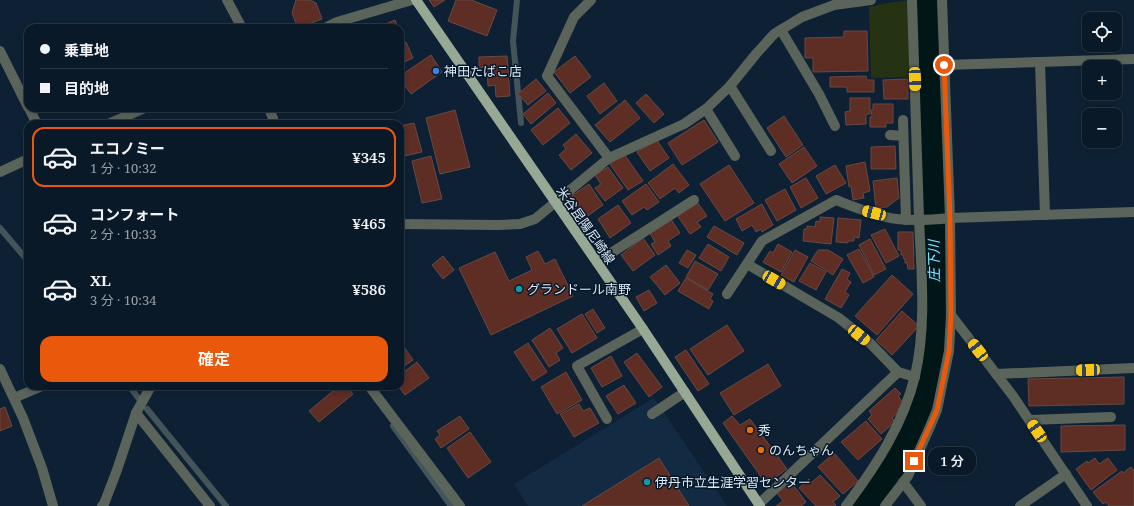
<!DOCTYPE html>
<html lang="ja">
<head>
<meta charset="utf-8">
<style>
  body { margin:0; font-family:"Noto Serif","Noto Sans JP",serif; background:#13222f; color:#f1f3f6; height:100vh; display:flex; flex-direction:column; font-size:15px; white-space:nowrap }
  * { box-sizing:border-box; margin:0 }
  p { font-size:13px; color:#99a0a7 }
  .icon { flex:none; width:22px; height:22px; fill:none; stroke:currentColor; stroke-width:2; stroke-linecap:round; stroke-linejoin:round }
  .map { position:relative; flex:1; overflow:hidden }
  .drawer { position:absolute; left:24px; top:120px; width:380px; height:270px; display:flex; flex-direction:column; background:#0a1927; border-radius:12px; box-shadow:0 2px 6px #0003,0 0 0 1px #2a3844 }
  .drawer>* { flex:none }
  .top-card { position:absolute; left:24px; top:24px; width:380px; height:88px; border-radius:12px; box-shadow:0 2px 6px #0003,0 0 0 1px #2a3844; display:grid; align-content:center; height:88px; padding:0 16px; background:#0a1927 }
  .buttons { position:absolute; left:1082px; top:12px; display:grid; gap:8px }
  .buttons a { display:grid; place-items:center; width:40px; height:40px; border-radius:8px; background:#0a1927; box-shadow:0 2px 6px #0003,0 0 0 1px #2a3844; font-size:20px }
  .end { position:absolute; width:18px; height:18px; margin:-9px; border:5px solid #ea580c; background:#fff; box-shadow:0 0 0 2px #fff }
  .from { border-radius:50% }
  .bubble { position:absolute; height:28px; border-radius:12px; background:#0a1927; box-shadow:0 2px 6px #0003,0 0 0 1px #2a3844; font-size:13px; font-weight:600; line-height:28px; text-align:center }
  .car { position:absolute; width:12px; height:24px; margin:-12px -6px; border-radius:5px; box-shadow:0 0 3px 1px #0007; background:linear-gradient(#f5c518 24%,#345 0 40%,#f5c518 0 76%,#345 0 86%,#f5c518 0) }
  .top-card b { display:flex; align-items:center; gap:14px; height:38px; font-size:15px }
  .top-card b+b { border-top:1px solid #2a3844 }
  .top-card i { width:10px; height:10px; background:#f1f3f6 }
  ul { padding:7px 0 0; list-style:none }
  li { display:flex; align-items:center; gap:12px; height:60px; margin:0 8px 6px; padding:0 8px; border:2px solid transparent; border-radius:12px }
  li div { flex:1 }
  li b { display:block; font-size:15px }
  li em { font-style:normal; font-weight:600 }
  li.active { border-color:#ea580c }
  li>.icon { width:36px; height:36px; stroke-width:1.5 }
  .primary-button { display:flex; gap:8px; margin-top:auto; padding:8px 16px }
  .primary-button a { flex:1; height:46px; border-radius:12px; background:#ea580c; color:#fff; font-size:16px; font-weight:600; line-height:46px; text-align:center }
  .map>svg:first-child { display:block }
</style>
</head>
<body>
<div class="map">
<svg width="1134" height="506" viewBox="0 0 1134 506">
  <rect width="100%" height="100%" fill="#0e2134"/>
  <!-- built -->
  <polygon fill="#122b42" points="654,398 727,506 528,506 514,484"/>
  <!-- green -->
  <polygon fill="#253312" points="911,0 912,77 871,78 869,7 887,3"/>
  <g fill="none" stroke-linecap="round" stroke-linejoin="round">
    <!-- stream -->
    <g stroke="#43555a" stroke-width="6">
      <polyline points="517,0 513,41 521,123"/>
      <polyline points="0,228 28,261"/>
      <polyline points="129,386 139,399"/>
      <polyline points="147,409 226,506"/>
      <polyline points="393,426 451,506"/>
    </g>
    <!-- river -->
    <polyline stroke="#011617" stroke-width="35" points="867,506 914,433 931,380 935,322 933,168 928,0"/>
  </g>
  <!-- building -->
  <g fill="#5e2d24" stroke="#684943">
    <polygon points="296,0 310,0 316,3 322,19 298,28 292,13"/>
    <polygon points="429,0 445,0 434,7"/>
    <polygon points="456,0 471,0 497,10 487,36 448,21"/>
    <polygon points="395,20 398,28 379,28 379,27"/>
    <polygon points="844,31 867,31 868,71 813,72 813,58 805,58 805,38 844,37"/>
    <polygon points="400,32 403,39 400,41"/>
    <polygon points="406,42 413,58 400,64 400,45"/>
    <polygon points="431,55 442,72 411,94 400,79 400,76"/>
    <polygon points="507,56 510,96 496,97 495,85 488,86 487,67 479,68 479,57"/>
    <polygon points="575,56 591,77 570,93 554,72"/>
    <polygon points="866,76 867,80 874,80 874,92 847,92 847,87 830,87 830,77"/>
    <polygon points="536,79 546,91 528,105 518,94"/>
    <polygon points="908,79 908,99 884,99 883,80"/>
    <polygon points="604,83 617,101 600,114 587,96"/>
    <polygon points="548,93 556,103 531,124 523,114"/>
    <polygon points="646,94 664,114 654,123 636,103"/>
    <polygon points="850,98 870,98 870,114 866,114 866,124 846,125 845,112 850,111"/>
    <polygon points="625,100 640,118 610,142 595,125"/>
    <polygon points="873,104 893,104 893,123 886,123 886,127 870,127 870,117 872,117 871,110 873,110"/>
    <polygon points="558,108 570,123 543,145 531,130"/>
    <polygon points="455,110 470,167 440,174 426,118"/>
    <polygon points="784,116 803,145 786,157 767,128"/>
    <polygon points="704,120 718,142 682,165 668,143"/>
    <polygon points="414,123 422,152 400,157 400,126"/>
    <polygon points="576,134 592,153 571,170 559,155 566,149 563,145"/>
    <polygon points="656,139 669,158 650,171 637,152"/>
    <polygon points="895,146 896,169 871,169 871,147"/>
    <polygon points="804,147 817,166 792,183 779,164"/>
    <polygon points="624,154 643,181 628,190 610,164"/>
    <polygon points="431,156 442,199 422,203 412,161"/>
    <polygon points="865,162 870,191 863,193 864,198 853,200 851,186 849,187 846,166"/>
    <polygon points="673,164 689,185 679,193 675,188 660,199 648,183"/>
    <polygon points="729,165 754,203 725,221 700,184"/>
    <polygon points="835,165 846,183 826,194 816,176"/>
    <polygon points="608,167 623,188 605,201 595,188 601,184 595,175"/>
    <polygon points="806,178 818,198 801,208 790,187"/>
    <polygon points="897,178 899,198 887,207 876,208 873,181"/>
    <polygon points="589,184 603,205 582,220 567,199"/>
    <polygon points="646,184 659,202 647,210 644,207 632,215 622,201"/>
    <polygon points="785,189 796,210 777,221 765,200"/>
    <polygon points="697,202 707,216 697,222 701,227 690,234 677,215"/>
    <polygon points="762,204 773,225 762,232 761,229 756,232 752,225 742,231 736,219"/>
    <polygon points="618,205 631,223 610,238 598,219"/>
    <polygon points="820,217 834,218 831,244 803,241 804,229 807,229 807,226 815,227 816,221 820,222"/>
    <polygon points="838,218 861,220 859,238 854,237 854,241 848,241 848,243 836,242"/>
    <polygon points="671,219 680,233 668,241 671,246 658,255 651,244 655,242 650,233"/>
    <polygon points="714,226 744,243 737,255 707,237"/>
    <polygon points="885,229 899,256 886,263 871,235"/>
    <polygon points="898,232 913,232 914,269 908,269 907,263 905,263 905,259 904,259 903,255 901,255 901,250 898,250"/>
    <polygon points="643,238 655,255 633,271 621,255"/>
    <polygon points="870,239 886,269 874,275 859,245"/>
    <polygon points="708,244 729,257 721,271 699,258"/>
    <polygon points="778,244 792,252 781,272 763,262 770,251 773,253"/>
    <polygon points="859,249 874,277 863,283 847,255"/>
    <polygon points="687,250 696,255 688,268 679,263"/>
    <polygon points="795,250 808,257 794,282 781,275"/>
    <polygon points="818,250 828,250 843,259 833,275 811,261"/>
    <polygon points="538,251 545,264 555,259 573,296 491,335 459,268 495,252 509,281 532,270 526,257"/>
    <polygon points="443,256 454,270 443,279 432,265"/>
    <polygon points="695,261 718,274 708,290 686,277"/>
    <polygon points="810,263 826,272 816,290 799,281"/>
    <polygon points="666,265 680,283 665,295 650,277"/>
    <polygon points="842,269 850,273 847,279 851,282 845,292 849,295 841,308 825,299"/>
    <polygon points="892,275 913,294 877,335 855,316"/>
    <polygon points="686,278 713,294 710,299 713,301 709,309 678,291"/>
    <polygon points="649,290 657,303 644,311 636,297"/>
    <polygon points="593,309 605,328 597,333 585,314"/>
    <polygon points="902,311 919,326 892,355 876,340"/>
    <polygon points="582,314 597,338 572,353 557,329"/>
    <polygon points="727,325 744,351 708,375 690,349"/>
    <polygon points="550,328 563,348 556,353 560,360 549,367 532,340"/>
    <polygon points="400,341 413,360 400,369"/>
    <polygon points="528,343 547,372 533,381 514,352"/>
    <polygon points="686,350 709,384 698,391 675,357"/>
    <polygon points="637,353 662,387 649,397 624,362"/>
    <polygon points="611,356 622,376 602,387 591,368"/>
    <polygon points="417,362 429,378 405,395 398,386 400,386 400,375"/>
    <polygon points="768,364 781,386 734,415 720,393"/>
    <polygon points="566,372 582,400 557,414 541,387"/>
    <polygon points="1124,377 1124,404 1029,406 1028,379"/>
    <polygon points="624,385 636,403 618,414 606,396"/>
    <polygon points="339,386 346,386 353,394 319,422 309,411"/>
    <polygon points="895,388 901,394 898,396 904,404 898,409 900,411 892,418 895,422 881,434 868,419 872,415 869,411"/>
    <polygon points="579,404 583,411 590,408 599,423 574,437 560,414"/>
    <polygon points="5,407 12,426 0,431 0,409"/>
    <polygon points="460,416 469,429 441,448 435,439 440,435 437,431"/>
    <polygon points="732,416 740,425 750,419 787,469 766,484 723,423"/>
    <polygon points="866,421 882,439 858,460 841,442"/>
    <polygon points="1125,425 1125,450 1061,452 1061,426"/>
    <polygon points="470,432 491,462 468,478 447,448"/>
    <polygon points="834,453 858,481 843,494 818,467"/>
    <polygon points="659,458 689,506 582,506"/>
    <polygon points="1095,458 1099,464 1108,458 1117,470 1091,490 1076,469 1087,461 1088,463"/>
    <polygon points="1131,467 1134,471 1134,505 1133,506 1109,506 1106,502 1103,504 1093,492 1122,471 1123,473"/>
    <polygon points="820,475 840,496 833,502 836,505 835,506 816,506 799,488 809,479 811,483"/>
    <polygon points="791,482 806,502 801,506 776,506 783,501 777,493"/>
  </g>
  <g fill="none" stroke-linecap="round" stroke-linejoin="round">
    <!-- minor -->
    <g stroke="#5b645a" stroke-width="10">
      <polyline points="227,0 242,28"/>
      <polyline points="591,0 574,17 547,76 609,158"/>
      <polyline points="325,28 337,22 412,0"/>
      <polyline points="781,30 819,94 835,126"/>
      <polyline points="0,51 28,107"/>
      <polyline points="1040,62 1045,215"/>
      <polyline points="944,65 1134,59"/>
      <polyline points="730,86 771,151"/>
      <polyline points="29,108 37,124"/>
      <polyline points="269,108 275,124"/>
      <polyline points="706,109 735,156"/>
      <polyline points="903,120 906,220"/>
      <polyline points="108,124 145,108"/>
      <polyline points="890,135 903,136"/>
      <polyline points="0,172 28,159"/>
      <polyline points="400,224 498,225 520,224 535,219 609,158 684,124 706,109 730,86 756,54 774,34 802,17 834,5 871,0"/>
      <polyline points="597,262 694,200"/>
      <polyline points="747,264 839,318 870,343 898,372 915,377"/>
      <path d="M727 294 762 241 836 200C854 207 878 217 897 219 915 221 932 220 950 218L1134 212"/>
      <polyline points="951,315 1013,396 1087,506"/>
      <polyline points="0,369 23,418 42,468 53,506"/>
      <polyline points="996,374 1134,368"/>
      <polyline points="369,386 460,506"/>
      <polyline points="14,398 42,386"/>
      <polyline points="136,413 210,506"/>
      <polyline points="652,414 685,392"/>
      <polyline points="607,419 577,366 643,329"/>
      <polyline points="1030,420 1111,417"/>
      <polyline points="903,482 921,506"/>
      <polyline points="759,504 898,372"/>
      <polyline points="102,506 104,504 117,470 136,413 151,386"/>
      <path d="M846 506C876 466 903 425 915 376 927 324 921 270 919 218 917 146 914 73 912 0"/>
      <polyline points="885,506 908,476 929,429 937,410 949,351 951,315 950,218 942,0"/>
      <polyline points="1020,506 1066,474"/>
    </g>
    <!-- major -->
    <polyline stroke="#97a994" stroke-width="10" points="416,0 643,329 760,506"/>
  </g>
  <g fill="none" stroke-linecap="round" stroke-linejoin="round">
    <!-- route -->
    <polyline stroke="#ea580c" stroke-width="5" points="914,461 937,410 949,351 951,315 950,218 944,65"/>
  </g>
  <!-- markers -->
  <circle fill="#3f7fe0" stroke="#05182a" stroke-width="1.5" cx="436" cy="71" r="4"/>
  <g fill="#0f9aa8" stroke="#05182a" stroke-width="1.5">
    <circle cx="519" cy="289" r="4"/>
    <circle cx="647" cy="482" r="4"/>
  </g>
  <g fill="#e8710a" stroke="#05182a" stroke-width="1.5">
    <circle cx="750" cy="430" r="4"/>
    <circle cx="761" cy="450" r="4"/>
  </g>
  <g text-anchor="middle" stroke-width="3" stroke-linejoin="round" paint-order="stroke">
    <!-- poi labels -->
    <g font-size="13" fill="#dde9f6" stroke="#05182a" text-anchor="start">
      <text x="444" y="76">神田たばこ店</text>
      <text x="527" y="294">グランドール南野</text>
      <text x="758" y="435">秀</text>
      <text x="769" y="455">のんちゃん</text>
      <text x="655" y="487">伊丹市立生涯学習センター</text>
    </g>
    <!-- street labels -->
    <g font-size="13" fill="#dde9f6" stroke="#05182a">
      <text transform="translate(586 225) rotate(55)" y="5">米谷昆陽尼崎線</text>
    </g>
    <!-- water labels -->
    <g font-size="14" font-style="italic" fill="#7ff1f7" stroke="#05182a">
      <text transform="translate(934 261) rotate(-91)" y="5">庄下川</text>
    </g>
  </g>
</svg>
<div class="buttons">
<a><svg class="icon" aria-label="locate" viewBox="0 0 24 24"><circle cx="12" cy="12" r="6"/><path d="M12 2v4M12 18v4M2 12h4M18 12h4"/></svg></a>
<a>+</a>
<a>−</a>
</div>
<i class="end from" style="left:944px;top:65px"></i>
<i class="end" style="left:914px;top:461px"></i>
<div class="bubble" style="left:928px;top:447px;width:48px">1 分</div>
<i class="car" style="left:915px;top:79px;rotate:178deg"></i>
<i class="car" style="left:874px;top:213px;rotate:285deg"></i>
<i class="car" style="left:774px;top:280px;rotate:120deg"></i>
<i class="car" style="left:859px;top:335px;rotate:129deg"></i>
<i class="car" style="left:978px;top:350px;rotate:322deg"></i>
<i class="car" style="left:1088px;top:370px;rotate:268deg"></i>
<i class="car" style="left:1037px;top:431px;rotate:326deg"></i>
<div class="top-card">
<b><i class="from"></i>乗車地</b>
<b><i></i>目的地</b>
</div>
<section class="drawer">
<ul>
<li class="active"><svg class="icon" aria-label="car" viewBox="0 0 24 24"><path d="M5 17H2v-5l4-1 3-4h7l3 4 3 1v5h-3M9 17h6M6 11h13"/><circle cx="7" cy="17" r="2"/><circle cx="17" cy="17" r="2"/></svg><div><b>エコノミー</b><p>1 分 · 10:32</p></div><em>¥345</em></li>
<li><svg class="icon" aria-label="car" viewBox="0 0 24 24"><path d="M5 17H2v-5l4-1 3-4h7l3 4 3 1v5h-3M9 17h6M6 11h13"/><circle cx="7" cy="17" r="2"/><circle cx="17" cy="17" r="2"/></svg><div><b>コンフォート</b><p>2 分 · 10:33</p></div><em>¥465</em></li>
<li><svg class="icon" aria-label="car" viewBox="0 0 24 24"><path d="M5 17H2v-5l4-1 3-4h7l3 4 3 1v5h-3M9 17h6M6 11h13"/><circle cx="7" cy="17" r="2"/><circle cx="17" cy="17" r="2"/></svg><div><b>XL</b><p>3 分 · 10:34</p></div><em>¥586</em></li>
</ul>
<div class="primary-button"><a>確定</a></div>
</section>
</div>
</body>
</html>
